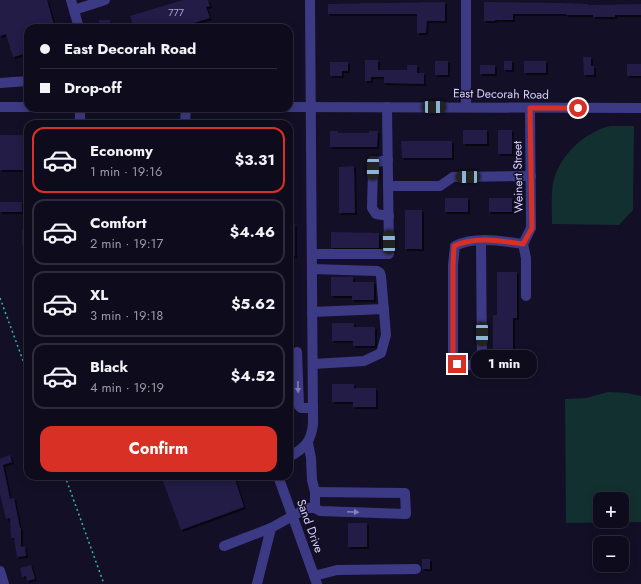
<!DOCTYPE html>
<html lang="en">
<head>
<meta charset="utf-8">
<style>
  body { margin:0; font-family:Jost,sans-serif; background:#171425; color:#f1f3f6; height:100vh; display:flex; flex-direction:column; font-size:15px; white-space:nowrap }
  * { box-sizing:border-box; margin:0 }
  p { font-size:13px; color:#9b9ba3 }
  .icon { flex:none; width:22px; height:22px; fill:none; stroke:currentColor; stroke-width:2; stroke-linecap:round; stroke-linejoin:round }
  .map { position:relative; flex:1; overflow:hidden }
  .details { position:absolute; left:24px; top:120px; width:269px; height:360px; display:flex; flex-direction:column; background:#0e0b1c; border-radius:12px; box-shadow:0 2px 10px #0003,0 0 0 1px #2e2b3b }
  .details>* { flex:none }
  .guide { position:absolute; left:24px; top:24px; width:269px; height:88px; border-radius:12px; box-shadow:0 2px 10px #0003,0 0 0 1px #2e2b3b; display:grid; align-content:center; height:88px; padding:0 16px; background:#0e0b1c }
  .tools { position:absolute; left:593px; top:492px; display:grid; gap:8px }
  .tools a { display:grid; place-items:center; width:36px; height:36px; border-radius:8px; background:#0e0b1c; box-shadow:0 2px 10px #0003,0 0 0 1px #2e2b3b; font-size:20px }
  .end { position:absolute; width:18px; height:18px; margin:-9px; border:5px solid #d93025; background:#fff; box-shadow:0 0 0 2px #fff }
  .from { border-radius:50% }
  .bubble { position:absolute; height:28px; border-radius:12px; background:#0e0b1c; box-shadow:0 2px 10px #0003,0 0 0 1px #2e2b3b; font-size:13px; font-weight:700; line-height:28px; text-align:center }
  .car { position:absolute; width:12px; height:24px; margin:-12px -6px; border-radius:5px; box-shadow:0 0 3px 1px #0007; background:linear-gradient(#222 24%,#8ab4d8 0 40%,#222 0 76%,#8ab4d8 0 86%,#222 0) }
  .guide b { display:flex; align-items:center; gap:14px; height:38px; font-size:15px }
  .guide b+b { border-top:1px solid #2e2b3b }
  .guide i { width:10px; height:10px; background:#f1f3f6 }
  ul { padding:7px 0 0; list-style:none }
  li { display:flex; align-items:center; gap:12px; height:66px; margin:0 8px 6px; padding:0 8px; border:2px solid #2e2b3b; border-radius:12px }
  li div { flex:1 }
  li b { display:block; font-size:15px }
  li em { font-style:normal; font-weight:700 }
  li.active { border-color:#d93025 }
  li>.icon { width:36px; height:36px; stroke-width:1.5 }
  .primary-button { display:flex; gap:8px; margin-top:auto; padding:8px 16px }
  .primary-button a { flex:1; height:46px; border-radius:12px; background:#d93025; color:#fff; font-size:16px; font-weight:700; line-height:46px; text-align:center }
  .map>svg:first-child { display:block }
</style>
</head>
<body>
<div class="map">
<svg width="641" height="584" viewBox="0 0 641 584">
  <defs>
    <filter id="shadow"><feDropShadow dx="2" dy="2" stdDeviation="0" flood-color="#0009"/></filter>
  </defs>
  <rect width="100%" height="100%" fill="#130f26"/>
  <!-- green -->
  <g fill="#12302f" fill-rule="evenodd">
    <path d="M610 126H634L633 210 619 225 552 224C552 211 551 196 553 183 559 156 584 132 610 126Z"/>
    <path d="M608 392 627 393 641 396V522L566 523 565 399 586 398ZM600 499H622V521H600Z"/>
  </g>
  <!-- building -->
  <g fill="#241b47" filter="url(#shadow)">
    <polygon points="0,0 47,0 54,25 46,27 47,28 28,28 28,53 13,57 6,34 0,36"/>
    <polygon points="183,0 208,0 210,6 206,7 210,18 190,24 194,28 134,28 130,16"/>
    <polygon points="445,2 445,21 427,21 426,33 417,33 417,14 328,14 328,4"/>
    <polygon points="484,2 561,3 588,4 588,5 641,4 641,15 615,15 615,17 593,17 593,15 566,15 566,14 513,14 513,20 495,20 495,21 484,21"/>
    <polygon points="99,20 110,20 111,28 99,28"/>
    <polygon points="583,57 591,57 591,66 594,66 594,75 584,75"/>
    <polygon points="365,60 378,60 378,70 407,70 407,65 417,65 417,73 424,73 424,84 384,83 384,77 371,77 371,81 365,81"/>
    <rect x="435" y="61" width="13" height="14"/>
    <rect x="504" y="61" width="8" height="9"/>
    <rect x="524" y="61" width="22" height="12"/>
    <polygon points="330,62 348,62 348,71 342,71 342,76 330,76"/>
    <rect x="627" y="64" width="14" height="12"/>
    <rect x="480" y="65" width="15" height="9"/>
    <rect x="463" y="130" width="24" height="14"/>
    <rect x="498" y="130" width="14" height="24"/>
    <polygon points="330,131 338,131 338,133 369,133 369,131 378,131 377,147 330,147"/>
    <rect x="0" y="135" width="28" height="35"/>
    <polygon points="401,141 452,141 452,158 402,158"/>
    <polygon points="354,166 355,213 339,213 339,167"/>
    <rect x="445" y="198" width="23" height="14"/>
    <rect x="489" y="198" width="23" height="14"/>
    <rect x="0" y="202" width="22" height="10"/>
    <rect x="405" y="210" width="17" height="39"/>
    <rect x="289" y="224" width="6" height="32"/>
    <rect x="22" y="230" width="6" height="15"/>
    <polygon points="331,232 379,233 379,248 331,248"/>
    <polygon points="497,272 517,272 517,318 513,318 513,363 497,363 497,360 493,360 493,315 497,315"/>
    <polygon points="331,277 353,277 353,282 374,282 374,300 352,300 352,296 331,296"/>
    <polygon points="332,323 354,323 354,327 375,327 375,346 353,346 353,341 332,341"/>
    <polygon points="332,384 354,384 354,388 376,388 376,407 353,407 353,402 332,402"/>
    <polygon points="10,455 12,462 3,465 10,499 14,498 20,528 21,528 21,547 25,546 26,556 17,557 14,538 11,538 10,518 6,519 0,494 0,459"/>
    <polygon points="161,476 234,476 244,507 181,530"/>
    <rect x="348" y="523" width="19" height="24"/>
    <rect x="422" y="559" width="8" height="10"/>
    <polygon points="31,565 35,579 27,581 26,576 22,577 20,568"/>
  </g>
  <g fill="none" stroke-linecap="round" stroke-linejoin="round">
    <!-- path -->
    <g stroke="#2fb8b0" stroke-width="1.5" stroke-dasharray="2 3" stroke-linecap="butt">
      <polyline points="0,298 28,374"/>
      <polyline points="65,476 104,584"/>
    </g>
    <!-- minor -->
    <g stroke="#3d3a85" stroke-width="10">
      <polyline points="71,0 79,28"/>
      <polyline points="74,10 105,0"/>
      <polyline points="0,83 28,81"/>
      <polyline points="0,107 28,107"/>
      <polyline points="289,107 641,108"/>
      <polyline points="466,107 466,0"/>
      <polyline points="80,108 80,124"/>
      <polyline points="185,124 186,108"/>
      <polyline points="388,160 377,162 373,167 372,208 376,214 389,216"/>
      <polyline points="388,186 440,186 453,177 531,176"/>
      <path d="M481 241 482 365H457L453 362V265L455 246C475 236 501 241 523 244"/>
      <polyline points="523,244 531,228 530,108"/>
      <polyline points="523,244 526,258 526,296"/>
      <polyline points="312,254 389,254 387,107"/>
      <polyline points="312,269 377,271 380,273 381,276 386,335 381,353 364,361 313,364"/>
      <polyline points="312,312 384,309"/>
      <polyline points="297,352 299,406 301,408 313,408"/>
      <polyline points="308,443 311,458 312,480 315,492 315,508"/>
      <path d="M289 457C305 448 311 442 313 424L310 0"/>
      <polyline points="278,476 317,584"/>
      <polyline points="224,546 271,528 307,508 315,508 320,511 406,514 405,493 315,492"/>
      <polyline points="0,571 4,584"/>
      <polyline points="314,576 337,570 416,569"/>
      <polyline points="257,584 271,528"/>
    </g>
  </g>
  <!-- one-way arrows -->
  <defs><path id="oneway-solid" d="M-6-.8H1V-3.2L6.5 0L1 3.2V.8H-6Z"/></defs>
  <g fill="#837fbc">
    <use href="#oneway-solid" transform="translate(298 387) rotate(89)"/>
    <use href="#oneway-solid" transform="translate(353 512) rotate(2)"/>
  </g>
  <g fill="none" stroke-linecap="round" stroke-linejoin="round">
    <!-- route -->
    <path stroke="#d93025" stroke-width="5" d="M457 364 453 362V265L454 246C475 236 501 241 523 244L532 228 530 108H578"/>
  </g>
  <g text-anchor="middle" stroke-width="3" stroke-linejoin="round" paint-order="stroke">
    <!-- number labels -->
    <g font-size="10" fill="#aca6d1">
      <text x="176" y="16">777</text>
    </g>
    <!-- street labels -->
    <g font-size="12" fill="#d9d4ff" stroke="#130f26">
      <text transform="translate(501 94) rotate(1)" y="4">East Decorah Road</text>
      <text transform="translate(518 177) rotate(-91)" y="4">Weinert Street</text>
      <text transform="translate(310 526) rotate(70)" y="4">Sand Drive</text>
    </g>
  </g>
</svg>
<div class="tools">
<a>+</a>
<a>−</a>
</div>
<i class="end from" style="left:578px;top:108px"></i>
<i class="end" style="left:457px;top:364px"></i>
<div class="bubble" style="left:471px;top:350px;width:66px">1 min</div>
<i class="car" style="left:434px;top:107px;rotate:90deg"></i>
<i class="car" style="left:373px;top:168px;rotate:181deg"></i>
<i class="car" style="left:468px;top:177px;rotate:269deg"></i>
<i class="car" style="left:389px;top:242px;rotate:359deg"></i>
<i class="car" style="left:482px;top:334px;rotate:180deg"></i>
<div class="guide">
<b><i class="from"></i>East Decorah Road</b>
<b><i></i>Drop-off</b>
</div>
<section class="details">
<ul>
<li class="active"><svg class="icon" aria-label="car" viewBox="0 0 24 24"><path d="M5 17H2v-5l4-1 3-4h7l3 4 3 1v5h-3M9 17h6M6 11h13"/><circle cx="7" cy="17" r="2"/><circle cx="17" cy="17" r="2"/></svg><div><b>Economy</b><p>1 min · 19:16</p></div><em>$3.31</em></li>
<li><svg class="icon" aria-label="car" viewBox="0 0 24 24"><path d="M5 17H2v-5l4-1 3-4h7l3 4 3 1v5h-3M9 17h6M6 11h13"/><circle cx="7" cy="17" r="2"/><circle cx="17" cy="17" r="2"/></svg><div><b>Comfort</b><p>2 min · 19:17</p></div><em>$4.46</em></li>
<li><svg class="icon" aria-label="car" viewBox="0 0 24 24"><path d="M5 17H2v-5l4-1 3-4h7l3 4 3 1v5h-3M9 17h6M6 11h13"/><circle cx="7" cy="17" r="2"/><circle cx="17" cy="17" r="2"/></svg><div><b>XL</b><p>3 min · 19:18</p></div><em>$5.62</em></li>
<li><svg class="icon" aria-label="car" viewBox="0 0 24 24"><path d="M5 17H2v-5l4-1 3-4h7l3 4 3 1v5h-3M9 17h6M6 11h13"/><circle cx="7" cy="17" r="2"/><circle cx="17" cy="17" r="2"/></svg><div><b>Black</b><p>4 min · 19:19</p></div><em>$4.52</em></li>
</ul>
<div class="primary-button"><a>Confirm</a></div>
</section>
</div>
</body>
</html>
